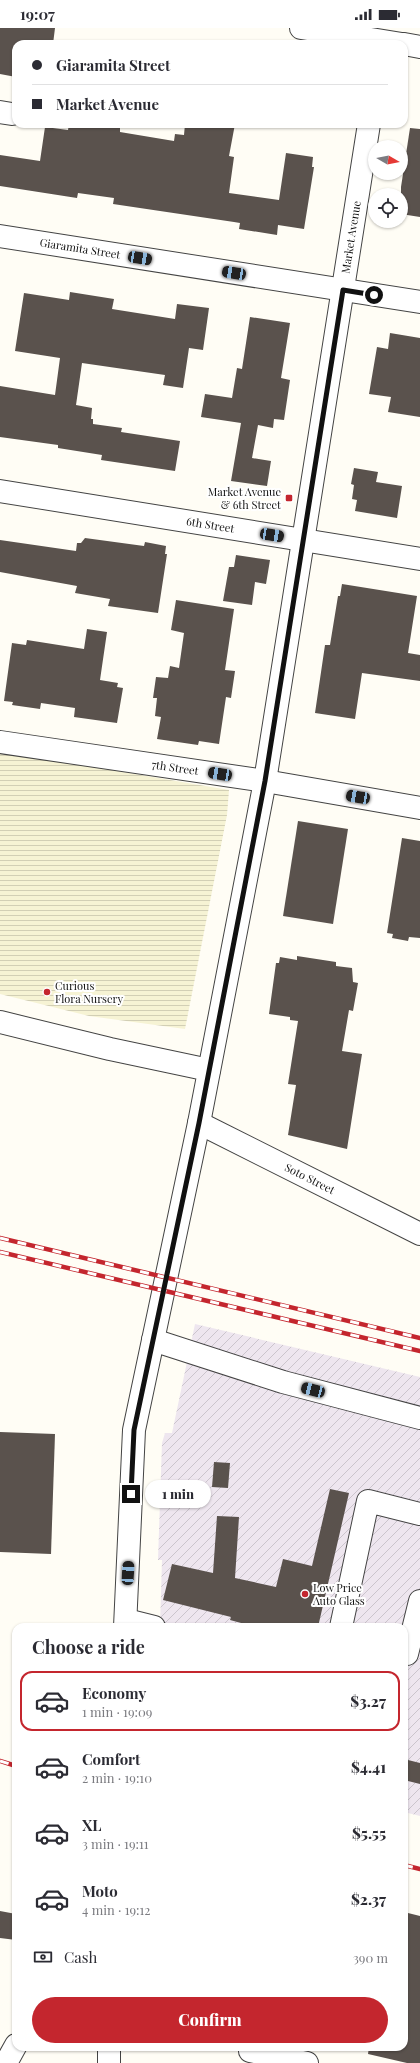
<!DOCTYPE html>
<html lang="en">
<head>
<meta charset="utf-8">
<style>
  body { margin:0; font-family:"Playfair Display",serif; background:#f7f7f7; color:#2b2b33; height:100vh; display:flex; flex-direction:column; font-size:15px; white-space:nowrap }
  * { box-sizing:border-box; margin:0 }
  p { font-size:13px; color:#7c7c81 }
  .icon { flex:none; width:22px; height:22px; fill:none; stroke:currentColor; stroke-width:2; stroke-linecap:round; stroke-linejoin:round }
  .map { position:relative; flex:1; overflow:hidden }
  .details { position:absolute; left:12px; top:1595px; width:396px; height:428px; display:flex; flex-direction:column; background:#fff; border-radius:12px; box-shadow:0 1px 3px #0004 }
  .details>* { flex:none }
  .top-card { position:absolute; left:12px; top:12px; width:396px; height:88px; border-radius:12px; box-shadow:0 1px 3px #0004; display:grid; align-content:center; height:88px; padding:0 20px; background:#fff }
  .needle { width:26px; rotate:99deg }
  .controls { position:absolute; left:368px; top:112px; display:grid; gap:8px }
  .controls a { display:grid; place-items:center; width:40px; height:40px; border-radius:50%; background:#fff; box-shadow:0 1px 3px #0004; font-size:20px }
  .end { position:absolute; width:18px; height:18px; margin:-9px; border:5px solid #111; background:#fff; box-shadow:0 0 0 2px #fff }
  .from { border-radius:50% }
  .bubble { position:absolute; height:28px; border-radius:14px; background:#fff; box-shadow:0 1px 3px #0004; font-size:13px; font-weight:800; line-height:28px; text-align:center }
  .car { position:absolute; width:12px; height:24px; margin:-12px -6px; border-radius:5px; box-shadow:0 0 3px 1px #0007; background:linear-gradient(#222 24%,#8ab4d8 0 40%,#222 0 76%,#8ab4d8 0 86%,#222 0) }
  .top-card b { display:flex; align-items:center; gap:14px; height:38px; font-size:15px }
  .top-card b+b { border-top:1px solid #e1e1e2 }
  .top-card i { width:10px; height:10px; background:#2b2b33 }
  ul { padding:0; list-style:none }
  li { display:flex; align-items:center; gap:12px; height:60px; margin:0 8px 6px; padding:0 12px; border:2px solid transparent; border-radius:12px }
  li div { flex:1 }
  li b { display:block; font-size:15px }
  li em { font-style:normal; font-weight:800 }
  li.selected { border-color:#c4262e }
  li>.icon { width:36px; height:36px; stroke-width:1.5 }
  h2 { padding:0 20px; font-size:18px; line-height:48px }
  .pay { display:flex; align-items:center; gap:10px; height:44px; padding:0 20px; font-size:15px }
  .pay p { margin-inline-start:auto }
  .primary-button { display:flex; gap:8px; margin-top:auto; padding:8px 20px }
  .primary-button a { flex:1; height:46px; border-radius:24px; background:#c4262e; color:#fff; font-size:16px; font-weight:800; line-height:46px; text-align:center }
  .status { display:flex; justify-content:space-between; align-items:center; height:28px; padding:0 20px; background:#fff; direction:ltr }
  .status svg { height:11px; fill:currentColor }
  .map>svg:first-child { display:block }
</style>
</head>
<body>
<div class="status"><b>19:07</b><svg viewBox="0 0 49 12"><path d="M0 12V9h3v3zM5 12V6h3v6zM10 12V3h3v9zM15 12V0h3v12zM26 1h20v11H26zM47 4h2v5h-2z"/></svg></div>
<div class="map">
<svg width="420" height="2035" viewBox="0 0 420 2035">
  <defs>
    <pattern id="industrial-furrows" width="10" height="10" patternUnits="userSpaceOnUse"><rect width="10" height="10" fill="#eee6ef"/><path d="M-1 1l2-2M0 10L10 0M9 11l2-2" fill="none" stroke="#cbc4cc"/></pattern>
    <pattern id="farmland-rules" width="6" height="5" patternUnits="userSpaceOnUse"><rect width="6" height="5" fill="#f6f3d4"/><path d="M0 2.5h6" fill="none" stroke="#d2cfb5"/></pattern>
  </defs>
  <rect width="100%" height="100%" fill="#fffdf5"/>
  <!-- industrial -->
  <polygon fill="url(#industrial-furrows)" points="195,1296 420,1349 420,1788 404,1784 404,1599 160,1599 162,1532 158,1532 162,1415 165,1405 172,1405"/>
  <!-- farmland -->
  <polygon fill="url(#farmland-rules)" points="0,723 229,762 227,787 185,1001 89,988 0,966"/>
  <!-- building -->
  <g fill="#5a524d">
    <polygon points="0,0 55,0 53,16 16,16 16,49 0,46"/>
    <polygon points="69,96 120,97 120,104 174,113 175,106 184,107 185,96 235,96 229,128 234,129 229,165 279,172 286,125 313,129 312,139 314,139 304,201 278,197 277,207 239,201 240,195 234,194 113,176 114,170 78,165 77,170 0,158 0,127 40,133 45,99 68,102"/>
    <polygon points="410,100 420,101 420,189 401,186 401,159"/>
    <polygon points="70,264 114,271 112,281 175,291 177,276 209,280 203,322 189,320 183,360 163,357 165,347 82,335 76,377 92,380 91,391 93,391 93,396 122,400 121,404 180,413 175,443 101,432 102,427 58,420 58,417 0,409 0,358 55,367 60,330 15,323 24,265 69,272"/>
    <polygon points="250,289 290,295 281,350 290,352 284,392 274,391 273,400 258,397 252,430 271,433 267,458 231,453 241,395 201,389 205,366 232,370 237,340 242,341"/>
    <polygon points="390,305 420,310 420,389 388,384 391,369 369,366 377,319 388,321"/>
    <polygon points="354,440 378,444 376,454 402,458 397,490 355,483 357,472 352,471 354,457 351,456"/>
    <polygon points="85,510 144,518 145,514 166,518 165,526 167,526 158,585 108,578 110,571 75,565 77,558 0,544 0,512 76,523 77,515 81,515"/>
    <polygon points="236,527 270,532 266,556 255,554 252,577 223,573 229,539 234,539"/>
    <polygon points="342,556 417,568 408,625 420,627 420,653 362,645 355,691 315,685 325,617 330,617 338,568 340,568"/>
    <polygon points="176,572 234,581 225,642 235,643 231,670 226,669 219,716 199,713 198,717 157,711 161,689 155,688 157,670 153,670 156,649 168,650 170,638 179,640 184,605 171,602"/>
    <polygon points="87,601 107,604 100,652 118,655 117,659 123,660 117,695 74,689 75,680 41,675 40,681 12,677 13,674 4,673 12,615 26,617 27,612 84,621"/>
    <polygon points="298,793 348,801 333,896 283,888"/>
    <polygon points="402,810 420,813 420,910 409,909 408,913 392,910 393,906 387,905"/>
    <polygon points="297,928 336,934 336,938 352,940 353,954 358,955 353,983 349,982 342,1023 362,1026 347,1121 288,1107 296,1057 288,1056 298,993 290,992 290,989 269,986 276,935 279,935 280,929 297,932"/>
    <polygon points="0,1404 55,1406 51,1526 0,1524"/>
    <polygon points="214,1434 230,1435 228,1460 212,1459"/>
    <polygon points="330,1461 349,1465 318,1599 256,1599 230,1592 231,1589 163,1572 172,1536 213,1545 217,1488 239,1489 235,1550 276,1559 283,1531 312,1538"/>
    <polygon points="404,1731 420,1735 420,1756 404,1752"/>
    <polygon points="0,1883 16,1886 16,1912 0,1910"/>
    <polygon points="404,1884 420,1888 420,2035 407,2035 368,2026 369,2019 404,2019"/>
  </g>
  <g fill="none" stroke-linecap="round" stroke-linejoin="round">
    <!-- minor casing -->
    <g stroke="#444" stroke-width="24">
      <g id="minor">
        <polyline points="301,0 402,16"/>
        <polyline points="404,16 420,19"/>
        <polyline points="0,84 12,86"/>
        <path id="s1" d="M0 208 420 274"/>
        <path id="s2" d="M0 463 420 531"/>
        <path id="s3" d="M0 714 265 753 420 780"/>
        <polyline points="0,994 110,1021 209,1042"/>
        <path id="s4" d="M199 1095 420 1206"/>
        <polyline points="153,1312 283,1354 420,1390"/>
        <polyline points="126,1592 154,1599"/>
        <path id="s5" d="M125 1599 134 1402 199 1095 265 753 369 96"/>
        <polyline points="341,1599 368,1473 420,1486"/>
        <polyline points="407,1626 420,1573"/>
        <polyline points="250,2023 307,2035"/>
        <polyline points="6,2035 16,2017"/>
        <polyline points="109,2035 109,2019"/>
      </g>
    </g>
    <!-- minor -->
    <use href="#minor" stroke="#fff" stroke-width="22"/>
    <!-- rail casing -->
    <g stroke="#c4262e" stroke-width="4.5">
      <g id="rail">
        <polyline points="0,1210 420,1310"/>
        <polyline points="0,1224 420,1323"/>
        <polyline points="0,1733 16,1738"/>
        <polyline points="404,1837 420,1841"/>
      </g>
    </g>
    <!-- rail -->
    <use href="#rail" stroke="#fff" stroke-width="3" stroke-dasharray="9" stroke-linecap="butt"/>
  </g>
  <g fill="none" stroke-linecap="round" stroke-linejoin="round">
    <!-- route -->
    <polyline stroke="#111" stroke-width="5" points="131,1466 134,1402 199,1095 265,753 343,262 374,267"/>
  </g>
  <!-- markers -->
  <g fill="#c4262e" stroke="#fff" stroke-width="1.5">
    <rect x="285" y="466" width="8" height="8" rx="2"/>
    <circle cx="47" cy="964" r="4"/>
    <circle cx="305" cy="1566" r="4"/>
  </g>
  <g text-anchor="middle" stroke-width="4" stroke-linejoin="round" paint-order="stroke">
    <!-- street labels -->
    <g font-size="11" fill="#111" stroke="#fff">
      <text dy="4" stroke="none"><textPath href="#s5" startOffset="1410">Market Avenue</textPath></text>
      <text dy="4" stroke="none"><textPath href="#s1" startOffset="81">Giaramita Street</textPath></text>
      <text dy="4" stroke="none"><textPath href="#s2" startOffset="213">6th Street</textPath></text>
      <text dy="4" stroke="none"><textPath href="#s3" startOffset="177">7th Street</textPath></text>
      <text dy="4" stroke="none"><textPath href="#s4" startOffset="124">Soto Street</textPath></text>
    </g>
    <!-- poi labels -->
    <g font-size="11" fill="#111" stroke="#fff" text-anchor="start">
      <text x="281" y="468" text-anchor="end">Market Avenue<tspan x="281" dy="13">&amp; 6th Street</tspan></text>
      <text x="55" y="962">Curious<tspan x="55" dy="13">Flora Nursery</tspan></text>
      <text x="313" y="1564">Low Price<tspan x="313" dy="13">Auto Glass</tspan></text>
    </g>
  </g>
</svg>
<div class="controls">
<a><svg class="needle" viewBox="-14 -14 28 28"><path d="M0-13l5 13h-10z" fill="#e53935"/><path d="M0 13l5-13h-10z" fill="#7c7c81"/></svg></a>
<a><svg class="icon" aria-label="locate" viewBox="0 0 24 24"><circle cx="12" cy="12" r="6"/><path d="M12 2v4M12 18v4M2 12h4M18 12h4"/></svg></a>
</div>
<i class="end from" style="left:374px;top:267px"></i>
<i class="end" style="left:131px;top:1466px"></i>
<div class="bubble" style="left:145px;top:1452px;width:66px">1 min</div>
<i class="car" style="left:140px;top:230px;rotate:99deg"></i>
<i class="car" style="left:234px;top:245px;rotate:279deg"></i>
<i class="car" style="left:272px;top:507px;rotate:99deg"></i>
<i class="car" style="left:220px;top:746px;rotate:279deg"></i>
<i class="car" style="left:358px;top:769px;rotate:280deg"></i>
<i class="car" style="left:313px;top:1362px;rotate:285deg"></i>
<i class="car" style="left:128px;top:1545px;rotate:3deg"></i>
<div class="top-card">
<b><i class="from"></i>Giaramita Street</b>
<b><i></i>Market Avenue</b>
</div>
<section class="details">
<h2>Choose a ride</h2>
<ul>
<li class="selected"><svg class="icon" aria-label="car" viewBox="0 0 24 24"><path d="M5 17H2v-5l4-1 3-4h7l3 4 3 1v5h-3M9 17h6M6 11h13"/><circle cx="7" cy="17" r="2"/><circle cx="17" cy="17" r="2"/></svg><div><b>Economy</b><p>1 min · 19:09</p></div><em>$3.27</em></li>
<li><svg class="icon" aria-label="car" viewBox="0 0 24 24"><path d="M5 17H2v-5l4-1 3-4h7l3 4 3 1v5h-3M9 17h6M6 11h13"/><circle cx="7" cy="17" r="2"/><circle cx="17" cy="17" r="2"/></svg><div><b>Comfort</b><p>2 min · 19:10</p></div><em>$4.41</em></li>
<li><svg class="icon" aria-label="car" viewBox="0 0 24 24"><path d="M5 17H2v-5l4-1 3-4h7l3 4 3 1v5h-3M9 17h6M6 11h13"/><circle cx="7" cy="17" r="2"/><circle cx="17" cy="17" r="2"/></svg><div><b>XL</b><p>3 min · 19:11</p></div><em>$5.55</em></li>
<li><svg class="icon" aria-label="car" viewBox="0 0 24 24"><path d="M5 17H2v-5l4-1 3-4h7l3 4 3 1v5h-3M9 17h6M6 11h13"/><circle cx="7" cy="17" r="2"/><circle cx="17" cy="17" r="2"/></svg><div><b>Moto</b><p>4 min · 19:12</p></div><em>$2.37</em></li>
</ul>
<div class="pay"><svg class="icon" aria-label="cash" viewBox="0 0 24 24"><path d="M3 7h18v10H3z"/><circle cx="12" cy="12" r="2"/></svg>Cash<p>390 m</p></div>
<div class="primary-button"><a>Confirm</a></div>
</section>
</div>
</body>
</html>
